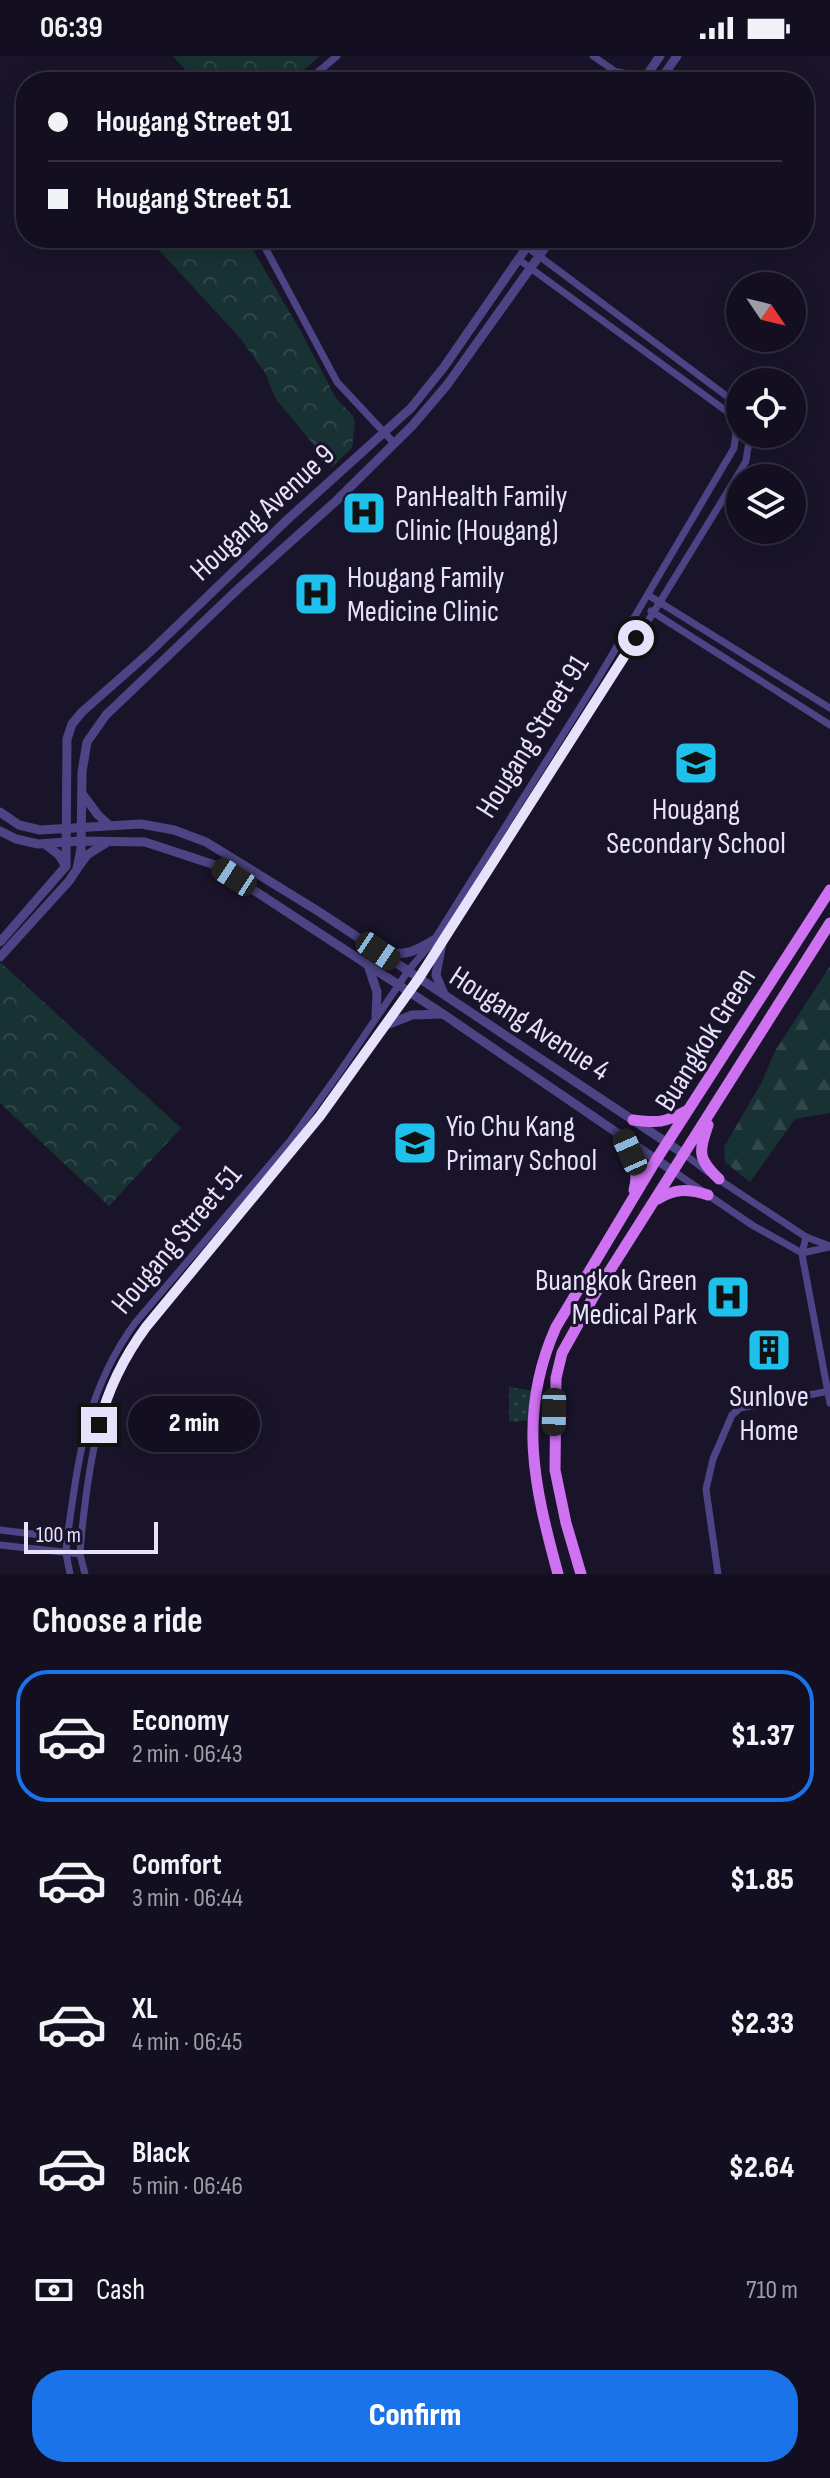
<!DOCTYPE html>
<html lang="en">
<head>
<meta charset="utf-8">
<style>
  body { margin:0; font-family:"Sofia Sans Condensed",sans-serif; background:#211d2d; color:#f1f3f6; height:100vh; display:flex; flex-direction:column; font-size:30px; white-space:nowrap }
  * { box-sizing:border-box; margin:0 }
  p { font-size:26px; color:#9d9ca5 }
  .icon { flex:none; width:44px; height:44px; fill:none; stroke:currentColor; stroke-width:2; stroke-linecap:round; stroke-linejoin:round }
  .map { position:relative; height:1518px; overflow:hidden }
  .details { display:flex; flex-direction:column; background:#140f20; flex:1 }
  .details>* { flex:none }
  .hud { position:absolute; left:16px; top:16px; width:798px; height:176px; border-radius:32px; box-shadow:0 4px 20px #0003,0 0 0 2px #332f3e; display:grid; align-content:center; height:176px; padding:0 32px; background:#140f20 }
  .needle { width:52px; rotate:125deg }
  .buttons { position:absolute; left:726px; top:216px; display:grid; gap:16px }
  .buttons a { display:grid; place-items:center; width:80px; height:80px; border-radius:50%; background:#140f20; box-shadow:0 4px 20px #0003,0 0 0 2px #332f3e; font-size:40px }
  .scale { position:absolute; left:24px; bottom:20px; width:134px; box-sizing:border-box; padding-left:8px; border:4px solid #e7e1fc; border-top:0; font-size:22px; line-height:28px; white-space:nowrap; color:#e7e1fc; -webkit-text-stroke:6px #1a142b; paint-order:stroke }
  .end { position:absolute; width:36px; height:36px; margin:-18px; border:10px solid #e7e1fc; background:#111; box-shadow:0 0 0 4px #111 }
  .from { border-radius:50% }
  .bubble { position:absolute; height:56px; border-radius:28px; background:#140f20; box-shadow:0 4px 20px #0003,0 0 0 2px #332f3e; font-size:26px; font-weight:800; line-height:56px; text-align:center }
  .car { position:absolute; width:24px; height:48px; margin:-24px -12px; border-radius:10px; box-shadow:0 0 6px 2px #0007; background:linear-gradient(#222 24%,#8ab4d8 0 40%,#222 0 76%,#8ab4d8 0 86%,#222 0) }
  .hud b { display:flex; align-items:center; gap:28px; height:76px; font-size:30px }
  .hud b+b { border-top:2px solid #332f3e }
  .hud i { width:20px; height:20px; background:#f1f3f6 }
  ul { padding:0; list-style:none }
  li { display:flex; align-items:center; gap:24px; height:132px; margin:0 16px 12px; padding:0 16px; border:4px solid transparent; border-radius:32px }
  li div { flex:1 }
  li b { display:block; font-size:30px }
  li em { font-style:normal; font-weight:800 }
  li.current { border-color:#1a73e8 }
  li>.icon { width:72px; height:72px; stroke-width:1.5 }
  h2 { padding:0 32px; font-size:36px; line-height:96px }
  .pay { display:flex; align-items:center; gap:20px; height:88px; padding:0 32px; font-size:30px }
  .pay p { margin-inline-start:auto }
  .action { display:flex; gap:16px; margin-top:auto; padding:16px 32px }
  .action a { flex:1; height:92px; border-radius:32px; background:#1a73e8; color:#fff; font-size:32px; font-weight:800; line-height:92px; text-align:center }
  .status { display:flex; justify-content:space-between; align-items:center; height:56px; padding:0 40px; background:#140f20; direction:ltr }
  .status svg { height:22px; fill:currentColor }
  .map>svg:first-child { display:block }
</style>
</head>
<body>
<div class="status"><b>06:39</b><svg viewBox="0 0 49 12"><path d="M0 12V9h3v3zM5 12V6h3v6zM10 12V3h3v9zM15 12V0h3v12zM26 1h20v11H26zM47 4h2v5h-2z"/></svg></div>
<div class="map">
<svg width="830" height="1518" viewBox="0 0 830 1518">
  <defs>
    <pattern id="grass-dots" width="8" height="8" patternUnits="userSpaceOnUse" patternTransform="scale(2)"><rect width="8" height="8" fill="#183234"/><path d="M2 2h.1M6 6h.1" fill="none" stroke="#2e4648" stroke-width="1.8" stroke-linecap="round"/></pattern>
    <pattern id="forest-firs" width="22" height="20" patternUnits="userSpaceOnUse" patternTransform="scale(2)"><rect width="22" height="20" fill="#183234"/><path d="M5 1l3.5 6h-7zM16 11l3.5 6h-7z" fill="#2e4648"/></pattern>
    <pattern id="park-crowns" width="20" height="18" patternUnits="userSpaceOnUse" patternTransform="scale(2)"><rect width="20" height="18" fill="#183234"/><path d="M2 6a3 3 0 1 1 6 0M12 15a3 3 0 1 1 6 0" fill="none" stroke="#2e4648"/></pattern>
  </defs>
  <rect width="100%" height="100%" fill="#1a142b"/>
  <!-- grass -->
  <polygon fill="url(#grass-dots)" points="509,1331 534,1335 531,1364 509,1366"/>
  <!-- forest -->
  <polygon fill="url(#forest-firs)" points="830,910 830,1057 795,1063 750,1126 725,1106 724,1091 762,1026 775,995"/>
  <!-- park -->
  <g fill="url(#park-crowns)">
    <polygon points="173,0 320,0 290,26 196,26"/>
    <polygon points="169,182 246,182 300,274 336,342 353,360 355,367 352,392 332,411 275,342 266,318 240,282 158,193"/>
    <polygon points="0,906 181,1072 109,1150 0,1047"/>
  </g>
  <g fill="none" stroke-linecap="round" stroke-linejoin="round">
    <!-- minor -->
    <g stroke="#4d4485" stroke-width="7">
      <polyline points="593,0 616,16 625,26"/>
      <polyline points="618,16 637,20 648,18"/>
      <polyline points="306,26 337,0"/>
      <polyline points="260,182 337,326 394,387"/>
      <polyline points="527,191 740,350"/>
      <polyline points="648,539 830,652"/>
      <polyline points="651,555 830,669"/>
      <polyline points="684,1098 708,1116"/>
      <polyline points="673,1115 752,1169 802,1197 830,1191"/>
      <polyline points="718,1123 806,1181 830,1190"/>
      <polyline points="806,1181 802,1197 803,1204 830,1347"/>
      <polyline points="0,1474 81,1484"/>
      <polyline points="0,1489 80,1498"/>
      <path d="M70 1518 66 1497 67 1483C79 1401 85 1336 135 1267L290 1085 339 1017 408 915 434 884 596 626 734 392 736 378 729 357 518 203"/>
      <path d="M85 1518 80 1498 81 1484C89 1403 98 1339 146 1271L320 1060 419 922 660 546 736 422 746 405 750 378"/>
      <polyline points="718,1518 706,1433 713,1403 732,1359 740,1352 830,1335"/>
    </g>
    <!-- tertiary -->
    <g stroke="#4d4485" stroke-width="9">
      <polyline points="642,26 660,0"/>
      <polyline points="659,26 677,0"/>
      <polyline points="83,739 98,759 109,769"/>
      <polyline points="0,756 19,769 40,774 141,768 174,774 206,786 321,857 684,1098"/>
      <polyline points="0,775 16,783 38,788 81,785 145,786 215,809 443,958 673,1115"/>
      <polyline points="45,788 59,799 66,810"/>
      <polyline points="79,810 87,799 106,787"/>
      <polyline points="0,886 66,810 67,683 72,668 82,656 150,596 288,463 411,352 444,311 533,182"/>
      <polyline points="442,887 436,919 444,938"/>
      <path d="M386 896C405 901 417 894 434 884"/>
      <polyline points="0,901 69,825 77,813 81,793 82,716 87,686 106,659 238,533 336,445 412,370 447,329 552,182"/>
      <polyline points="368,909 377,936 376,960"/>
      <polyline points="384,970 412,959 443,958"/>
    </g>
    <!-- primary -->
    <g stroke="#cf72f2" stroke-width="11">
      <path d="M633 1064C658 1067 664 1067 686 1055"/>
      <path d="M708 1069C699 1096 697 1102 719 1123"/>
      <path d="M623 1081C631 1098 640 1114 634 1134"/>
      <path d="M658 1143C675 1132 689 1133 708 1139"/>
      <path d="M558 1518C534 1430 517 1358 556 1271L656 1104 830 834"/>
      <polyline points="581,1518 566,1467 555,1414 556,1322 562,1297 595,1238 830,867"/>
    </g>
  </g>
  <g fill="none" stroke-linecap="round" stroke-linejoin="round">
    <!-- route -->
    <path stroke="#e7e1fc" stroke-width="10" d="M99 1369C108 1333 124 1301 146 1271L320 1060 419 922 636 582"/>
  </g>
  <!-- icons -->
  <defs>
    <g id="hospital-square" transform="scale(2.3)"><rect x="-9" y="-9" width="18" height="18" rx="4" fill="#1ec1eb" stroke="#1a142b"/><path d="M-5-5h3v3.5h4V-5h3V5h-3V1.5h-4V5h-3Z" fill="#111"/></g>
    <g id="school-square" transform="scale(2.3)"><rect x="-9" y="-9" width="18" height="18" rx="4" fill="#1ec1eb" stroke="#1a142b"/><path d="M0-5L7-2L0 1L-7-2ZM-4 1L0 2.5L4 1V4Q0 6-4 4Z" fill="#111"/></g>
    <g id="building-square" transform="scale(2.3)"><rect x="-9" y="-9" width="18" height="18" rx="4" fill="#1ec1eb" stroke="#1a142b"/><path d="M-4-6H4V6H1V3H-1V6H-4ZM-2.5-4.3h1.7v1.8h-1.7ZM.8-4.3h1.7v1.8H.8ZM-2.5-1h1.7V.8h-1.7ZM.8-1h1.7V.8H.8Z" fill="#111"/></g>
  </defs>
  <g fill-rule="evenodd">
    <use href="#hospital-square" x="364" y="457"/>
    <use href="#hospital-square" x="316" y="538"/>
    <use href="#school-square" x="696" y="707"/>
    <use href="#school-square" x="415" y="1087"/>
    <use href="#hospital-square" x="728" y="1241"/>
    <use href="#building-square" x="769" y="1294"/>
  </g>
  <g text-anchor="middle" stroke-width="6" stroke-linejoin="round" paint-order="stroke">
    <!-- poi labels -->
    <g font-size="30" fill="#e7e1fc" stroke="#1a142b" text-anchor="start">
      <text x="395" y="450">PanHealth Family<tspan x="395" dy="34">Clinic (Hougang)</tspan></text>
      <text x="347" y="531">Hougang Family<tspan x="347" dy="34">Medicine Clinic</tspan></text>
      <text x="696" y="763" text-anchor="middle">Hougang<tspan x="696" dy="34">Secondary School</tspan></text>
      <text x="446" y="1080">Yio Chu Kang<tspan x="446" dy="34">Primary School</tspan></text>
      <text x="697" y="1234" text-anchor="end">Buangkok Green<tspan x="697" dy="34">Medical Park</tspan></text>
      <text x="769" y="1350" text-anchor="middle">Sunlove<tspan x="769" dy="34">Home</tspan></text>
    </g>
    <!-- street labels -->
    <g font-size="30" fill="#e7e1fc" stroke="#1a142b">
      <text transform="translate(262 456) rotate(-43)" y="10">Hougang Avenue 9</text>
      <text transform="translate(532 680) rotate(-58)" y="10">Hougang Street 91</text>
      <text transform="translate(530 967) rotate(33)" y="10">Hougang Avenue 4</text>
      <text transform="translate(705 983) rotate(-58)" y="10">Buangkok Green</text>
      <text transform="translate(176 1183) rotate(-50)" y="10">Hougang Street 51</text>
    </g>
  </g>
</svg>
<div class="buttons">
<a><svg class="needle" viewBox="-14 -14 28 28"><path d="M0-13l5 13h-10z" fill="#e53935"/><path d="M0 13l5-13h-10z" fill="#9d9ca5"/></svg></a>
<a><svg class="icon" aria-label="locate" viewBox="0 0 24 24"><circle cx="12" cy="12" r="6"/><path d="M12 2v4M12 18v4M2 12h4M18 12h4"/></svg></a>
<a><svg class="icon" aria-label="layers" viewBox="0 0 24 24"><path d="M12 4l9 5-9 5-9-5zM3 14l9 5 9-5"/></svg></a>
</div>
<div class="scale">100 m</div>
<i class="end from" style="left:636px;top:582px"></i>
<i class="end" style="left:99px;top:1369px"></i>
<div class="bubble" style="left:128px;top:1340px;width:132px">2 min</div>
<i class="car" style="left:234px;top:821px;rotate:303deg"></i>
<i class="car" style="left:378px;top:895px;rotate:124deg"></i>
<i class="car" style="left:630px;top:1096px;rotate:336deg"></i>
<i class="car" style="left:554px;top:1356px;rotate:181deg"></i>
<div class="hud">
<b><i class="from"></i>Hougang Street 91</b>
<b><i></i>Hougang Street 51</b>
</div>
</div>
<section class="details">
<h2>Choose a ride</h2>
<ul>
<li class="current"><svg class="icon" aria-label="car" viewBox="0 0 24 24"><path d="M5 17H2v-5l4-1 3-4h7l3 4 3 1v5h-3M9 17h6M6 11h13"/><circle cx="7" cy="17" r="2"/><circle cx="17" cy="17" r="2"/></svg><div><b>Economy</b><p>2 min · 06:43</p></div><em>$1.37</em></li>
<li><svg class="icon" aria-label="car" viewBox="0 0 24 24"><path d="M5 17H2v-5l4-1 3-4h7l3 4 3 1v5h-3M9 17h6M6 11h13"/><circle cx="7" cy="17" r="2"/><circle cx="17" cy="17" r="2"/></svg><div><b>Comfort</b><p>3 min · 06:44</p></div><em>$1.85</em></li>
<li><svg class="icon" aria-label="car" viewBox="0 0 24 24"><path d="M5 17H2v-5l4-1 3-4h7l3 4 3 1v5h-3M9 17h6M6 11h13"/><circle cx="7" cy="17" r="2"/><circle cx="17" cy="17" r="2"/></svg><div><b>XL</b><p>4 min · 06:45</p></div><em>$2.33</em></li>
<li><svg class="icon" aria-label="car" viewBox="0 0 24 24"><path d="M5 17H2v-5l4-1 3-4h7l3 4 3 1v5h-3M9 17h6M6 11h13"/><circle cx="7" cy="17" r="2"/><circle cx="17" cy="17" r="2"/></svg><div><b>Black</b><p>5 min · 06:46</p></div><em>$2.64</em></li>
</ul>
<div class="pay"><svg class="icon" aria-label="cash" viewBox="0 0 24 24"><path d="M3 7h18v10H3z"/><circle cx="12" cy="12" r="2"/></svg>Cash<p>710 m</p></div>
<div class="action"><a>Confirm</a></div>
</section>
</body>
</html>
